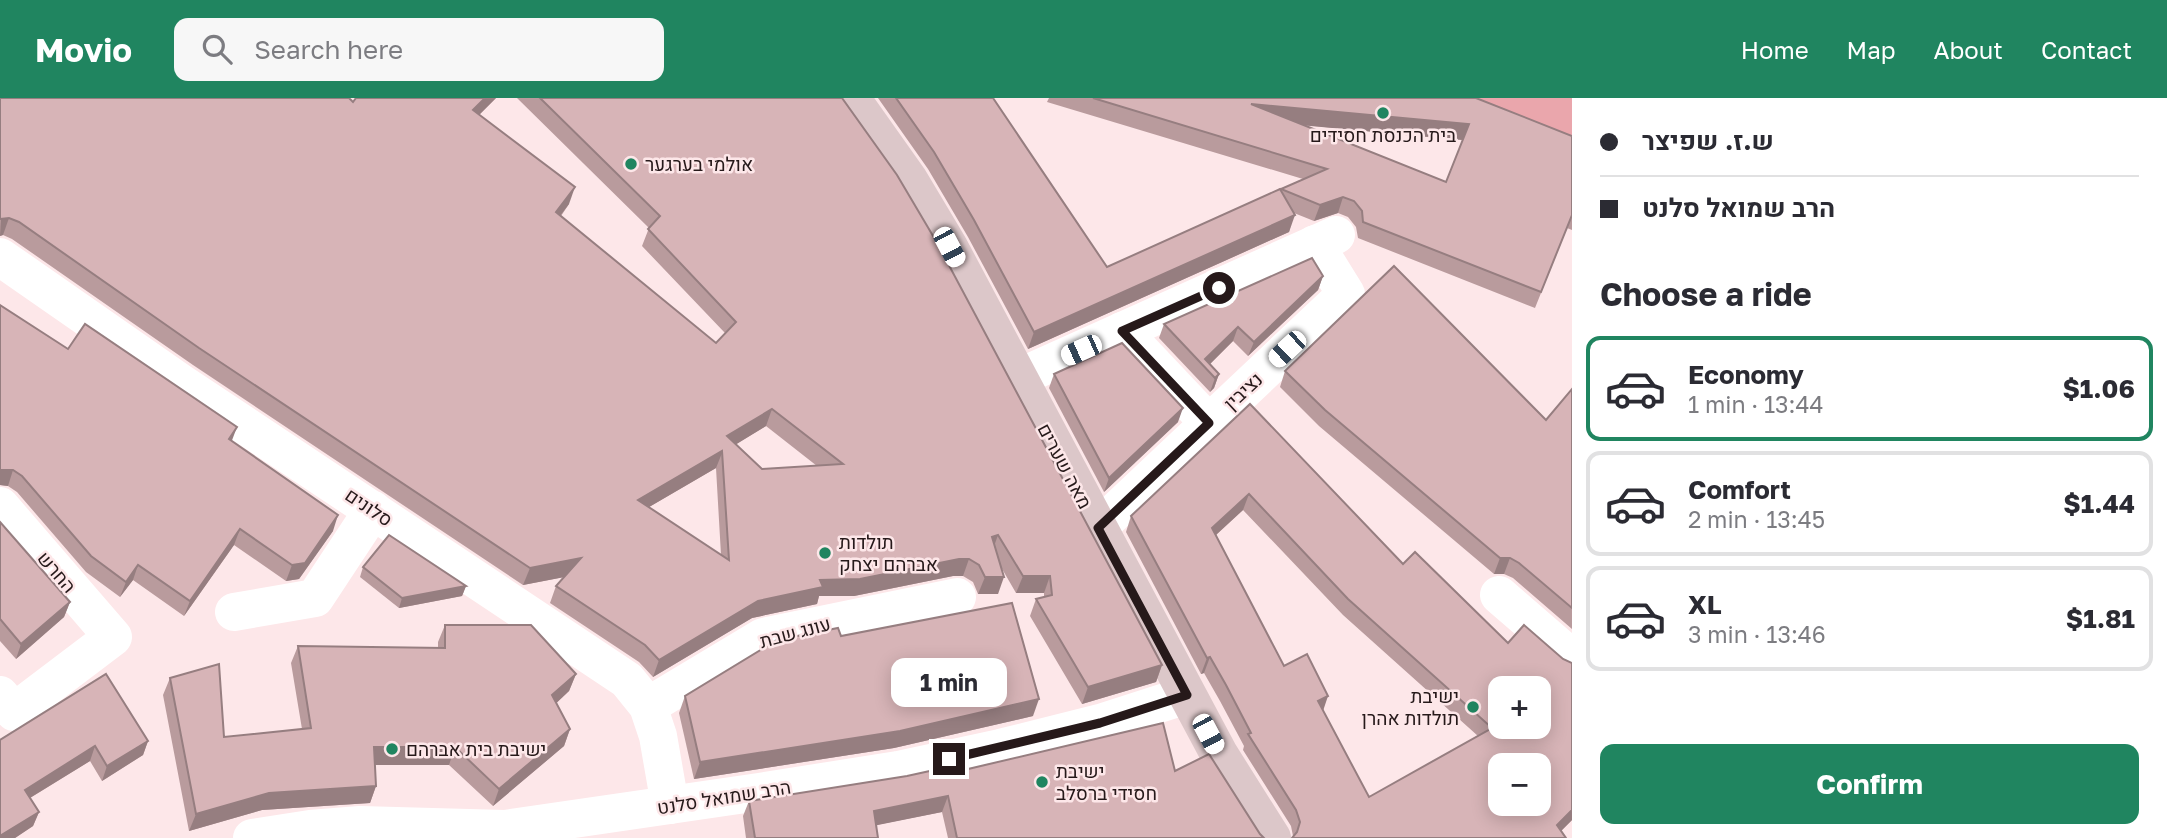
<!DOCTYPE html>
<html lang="en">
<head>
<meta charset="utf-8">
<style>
  body { margin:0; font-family:"Golos Text",Heebo,sans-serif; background:#f7f7f7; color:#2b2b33; height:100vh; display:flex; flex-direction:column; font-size:26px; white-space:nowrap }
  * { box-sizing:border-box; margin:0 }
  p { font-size:23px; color:#7c7c81 }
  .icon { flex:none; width:38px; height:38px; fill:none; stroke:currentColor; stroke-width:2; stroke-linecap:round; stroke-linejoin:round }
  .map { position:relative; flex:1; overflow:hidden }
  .details { display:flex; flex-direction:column; background:#fff; width:595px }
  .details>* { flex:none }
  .guide { display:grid; align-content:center; height:154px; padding:0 28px; background:#fff }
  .fabs { position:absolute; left:1488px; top:578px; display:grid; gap:14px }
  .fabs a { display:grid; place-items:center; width:63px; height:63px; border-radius:14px; background:#fff; box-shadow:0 4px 18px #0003; font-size:35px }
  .end { position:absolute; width:32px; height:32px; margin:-16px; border:9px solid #26191a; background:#fff; box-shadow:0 0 0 4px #fff }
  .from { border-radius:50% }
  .bubble { position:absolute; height:49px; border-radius:14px; background:#fff; box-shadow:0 4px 18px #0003; font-size:23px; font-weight:700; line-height:49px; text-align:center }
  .car { position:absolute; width:21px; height:42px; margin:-21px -10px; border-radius:9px; box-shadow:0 0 5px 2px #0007; background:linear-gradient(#fff 24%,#345 0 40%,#fff 0 76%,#345 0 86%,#fff 0) }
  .guide b { display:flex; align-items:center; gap:24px; height:66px; font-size:26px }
  .guide b+b { border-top:2px solid #e1e1e2 }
  .guide i { width:18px; height:18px; background:#2b2b33 }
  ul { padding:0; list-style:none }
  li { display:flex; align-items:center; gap:21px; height:105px; margin:0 14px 10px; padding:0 14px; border:4px solid #e1e1e2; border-radius:14px }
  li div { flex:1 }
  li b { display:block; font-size:26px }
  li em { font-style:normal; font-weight:700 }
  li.active { border-color:#208560 }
  li>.icon { width:63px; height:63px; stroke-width:1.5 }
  h2 { padding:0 28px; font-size:32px; line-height:84px }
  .action { display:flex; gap:14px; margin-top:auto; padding:14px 28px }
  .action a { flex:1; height:80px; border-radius:14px; background:#208560; color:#fff; font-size:28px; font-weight:700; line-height:80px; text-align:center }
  header { display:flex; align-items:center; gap:42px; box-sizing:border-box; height:98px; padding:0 35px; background:#208560; color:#fff }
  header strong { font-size:33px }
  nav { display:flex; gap:38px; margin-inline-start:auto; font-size:24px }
  .search { width:490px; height:63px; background:#f7f7f7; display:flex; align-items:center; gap:18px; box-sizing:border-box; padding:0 24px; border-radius:14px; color:#7c7c81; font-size:26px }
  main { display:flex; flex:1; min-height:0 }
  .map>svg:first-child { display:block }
</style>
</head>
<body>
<header>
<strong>Movio</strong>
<div class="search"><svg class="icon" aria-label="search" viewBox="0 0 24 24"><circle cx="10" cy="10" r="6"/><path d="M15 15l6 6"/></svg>Search here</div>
<nav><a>Home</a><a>Map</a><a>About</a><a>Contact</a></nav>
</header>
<main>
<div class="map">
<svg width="1572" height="740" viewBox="0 0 1572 740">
  <rect width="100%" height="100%" fill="#fde7e9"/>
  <!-- green -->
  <polygon fill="#eaa6ac" points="1459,0 1572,0 1572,42"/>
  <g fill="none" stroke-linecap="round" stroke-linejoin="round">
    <!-- street -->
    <g stroke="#fff" stroke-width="38">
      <polyline points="0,159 181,285 627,582 648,608 658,638 670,707"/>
      <polyline points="1122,233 1209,325"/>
      <polyline points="1018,280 1336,137"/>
      <polyline points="0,408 113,539 14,614 0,597"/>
      <polyline points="1098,430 1346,196 1315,146"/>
      <polyline points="1499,497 1572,560"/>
      <polyline points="234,514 315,500 373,412"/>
      <polyline points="648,608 763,539 957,499"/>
      <polyline points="252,740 310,731 360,727 505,731 759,694 898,672 1000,650 1100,625 1187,597"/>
    </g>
    <!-- secondary -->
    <polyline stroke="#dcc7c9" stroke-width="38" points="851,0 909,82 949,149 1219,656 1272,740"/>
  </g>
  <!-- wall -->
  <g fill="#b99b9d" fill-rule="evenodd">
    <path d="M0 0 353 4 356 0H496L479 17 569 106 561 118 716 245 725 235 642 148 649 130 517 0H842L1162 567 1156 584 1082 606 1030 518 1036 501 1044 499V495H1016L1001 469 998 496H978L973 484 963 478H953L854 498H819L817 506 752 520 653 579 639 564 550 505 556 488 564 479 523 487 193 267 12 141 3 137 0 138ZM766 328 817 368 762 371 736 346ZM716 370 721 457 649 409Z"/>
    <path d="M878 0H993L1107 169 1303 81 1047 4 1049 0H1476L1572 38V132L1567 130 1535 210 1358 140 1356 129 1348 119 1338 115 1314 123 1294 115 1289 134 1028 251 968 139 928 71ZM1304 27 1415 38 1463 42 1446 84Z"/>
    <polygon points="1323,178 1318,192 1248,258 1233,243 1210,266 1219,276 1214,290 1210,294 1159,240 1164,226"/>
    <polygon points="68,251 232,343 333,433 299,481 286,483 234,447 184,518 133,482 120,499 86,474 17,394 8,388 0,387"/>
    <polygon points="1285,273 1546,322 1572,291 1572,531 1513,480 1504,476 1494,476 1319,328 1280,289"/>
    <polygon points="1054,276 1178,324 1104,394 1049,290"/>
    <path d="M1250 306 1403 466 1508 545 1563 561 1572 565V722L1561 733 1293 738 1291 728 1243 652 1244 648 1220 603 1204 575 1201 576 1126 434 1131 418ZM1243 412 1343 517 1478 638 1369 699 1323 612 1284 568 1216 437Z"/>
    <polygon points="0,424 70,504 64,519 16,561 0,543"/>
    <polygon points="363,469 466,488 462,498 399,510 360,479"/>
    <polygon points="445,527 576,576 569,593 556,605 570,631 564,648 493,708 449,667 375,667 376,688 370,705 262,712 189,733 163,597 170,580 224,639 302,631 291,565 298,548 438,550 438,544"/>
    <polygon points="841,538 1033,618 894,650 694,681 679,615 685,598"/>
    <polygon points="0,642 148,643 143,657 102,683 90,663 30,700 39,714 33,728 15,740 0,740"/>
    <polygon points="968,671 1175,673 1264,740 948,740 942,714 876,727 878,740 746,740 743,718 749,703"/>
  </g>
  <!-- shaded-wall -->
  <g fill="#967e80">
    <polygon points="485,0 496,0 467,29 473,12"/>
    <polygon points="1251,6 1469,26 1463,42 1246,22"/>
    <polygon points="575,89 569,106 550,131 556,114"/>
    <polygon points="1343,99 1338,115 1314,123 1320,107"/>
    <polygon points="1295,117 1289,134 1028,251 1034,234"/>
    <polygon points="9,120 3,137 0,138 1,121"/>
    <polygon points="1323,178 1318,192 1248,258 1254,244"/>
    <polygon points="1238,229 1233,243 1206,270 1205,261"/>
    <polygon points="1219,276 1214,290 1210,294 1215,280"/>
    <polygon points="1183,310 1178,324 1104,394 1109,380"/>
    <polygon points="772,311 766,328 722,355 716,370 632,419 638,402 727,338"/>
    <polygon points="237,329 231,345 229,341"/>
    <polygon points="0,372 13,372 8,388 0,387"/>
    <polygon points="1249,396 1243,412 1206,446 1212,430"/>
    <polygon points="338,417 333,433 299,481 286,483 292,467"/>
    <polygon points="240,431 234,447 184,518 190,503"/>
    <polygon points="998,437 992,454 992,439"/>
    <polygon points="581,460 575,477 523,487 530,470"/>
    <polygon points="1500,460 1510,460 1504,476 1494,476"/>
    <polygon points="959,461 969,461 963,478 953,478 854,498 819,498 817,506 752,520 653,579 659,562 758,503 820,482"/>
    <polygon points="138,467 133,482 120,499 126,484"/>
    <polygon points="1023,478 1050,478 1044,495 1016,495"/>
    <polygon points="985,479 1004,479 998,496 978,496"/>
    <polygon points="466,488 462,498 399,510 402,500"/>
    <polygon points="70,504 64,519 16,561 21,546"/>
    <polygon points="1210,559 1204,575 1201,576 1207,560"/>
    <polygon points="1162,567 1156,584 1082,606 1088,589"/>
    <polygon points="576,576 569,593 546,615 552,597"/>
    <polygon points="1328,598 1323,613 1318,603"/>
    <polygon points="1039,601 1033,618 894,650 694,681 700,664"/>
    <polygon points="570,631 564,648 493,708 499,691"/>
    <polygon points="148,643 143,657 102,683 107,668"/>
    <polygon points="95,648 90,663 20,706 25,692"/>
    <polygon points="374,649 455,649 449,667 368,667"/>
    <polygon points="376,688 370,705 262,712 189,733 196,716 269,695"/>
    <polygon points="948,698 942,714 868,729 874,713"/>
    <polygon points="1572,712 1572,722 1554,740 1557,727"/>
    <polygon points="39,714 33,728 15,740 0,740 0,738"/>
  </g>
  <!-- building -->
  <g fill="#d7b4b7" stroke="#967e80" stroke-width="2" fill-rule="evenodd">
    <path d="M0 0H349L353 4 356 0H485L473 12 575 89 556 114 716 245 736 224 648 131 660 118 540 0H842L897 77 936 143 1162 567 1088 589 1036 501 1052 497 1050 478H1023L998 437 992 439 1004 479H985L979 467 969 461H959L860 481 820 482 823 489 758 503 659 562 645 547 556 488 581 460 530 470 199 250 19 124 9 120 0 121ZM772 311 843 366 762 371 727 338ZM722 353 729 462 638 402Z"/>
    <polygon points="896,0 993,0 1107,169 1280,91 1295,117 1034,234 974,122 934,54"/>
    <path d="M1093 0H1476L1572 38V117L1541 194 1363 124 1362 113 1354 103 1343 99 1320 107 1281 91 1327 71ZM1251 6 1469 26 1446 84Z"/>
    <polygon points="1312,160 1323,178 1254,244 1238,229 1205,261 1219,276 1215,280 1164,226"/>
    <polygon points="1394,168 1546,322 1572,291 1572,510 1519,465 1510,460 1500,460 1325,312 1285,273"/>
    <polygon points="0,207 68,251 85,226 237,329 229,341 338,417 305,465 292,467 240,431 190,503 138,467 126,484 91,458 22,378 13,372 0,372"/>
    <polygon points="1122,245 1183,310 1109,380 1054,276"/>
    <path d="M1250 306 1403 466 1415 454 1508 545 1524 527 1563 561 1572 565V712L1557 727 1566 740H1292L1297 734 1300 724 1296 712 1248 636 1251 635 1226 587 1210 559 1207 560 1131 418ZM1249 396 1348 501 1492 630 1369 699 1318 603 1328 598 1307 556 1284 568 1212 430ZM1500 590H1538V628H1500ZM1500 667H1538V705H1500Z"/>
    <polygon points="0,424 70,504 21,546 0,521"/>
    <polygon points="389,437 466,488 402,500 363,469"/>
    <polygon points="1012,505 1039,601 900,633 700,664 685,598 777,542 838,530 841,538"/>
    <polygon points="445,527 531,527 576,576 552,597 570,631 499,691 455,649 374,649 376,688 269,695 196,716 170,580 219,566 224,639 311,630 298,548 445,550"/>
    <polygon points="106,576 148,643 107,668 95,648 25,692 39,714 0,738 0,642"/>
    <polygon points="1163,625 1175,673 1209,656 1260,736 1264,740 957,740 948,698 874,713 878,740 755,740 749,703 907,678 966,665 968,671"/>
  </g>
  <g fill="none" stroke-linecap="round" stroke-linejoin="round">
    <!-- route -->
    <polyline stroke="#26191a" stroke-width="9" points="949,661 1100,625 1187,597 1098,430 1209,325 1122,233 1219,190"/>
  </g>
  <!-- markers -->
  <g fill="#208560" stroke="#fde7e9" stroke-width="2.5">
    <circle cx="1383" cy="15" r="7"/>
    <circle cx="631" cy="66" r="7"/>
    <circle cx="825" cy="455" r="7"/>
    <circle cx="1473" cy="609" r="7"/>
    <circle cx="392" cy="651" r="7"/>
    <circle cx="1042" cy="684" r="7"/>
  </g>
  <g text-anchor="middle" stroke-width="5" stroke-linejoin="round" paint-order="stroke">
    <!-- poi labels -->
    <g font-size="19" fill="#26191a" stroke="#fde7e9" text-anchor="start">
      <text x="1383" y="44" text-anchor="middle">בית הכנסת חסידים</text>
      <text x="645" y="73">אולמי בערגער</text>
      <text x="839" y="451">תולדות<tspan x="839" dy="22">אברהם יצחק</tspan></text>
      <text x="1459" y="605" text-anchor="end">ישיבת<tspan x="1459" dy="22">תולדות אהרן</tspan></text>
      <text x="406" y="658">ישיבת בית אברהם</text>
      <text x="1056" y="680">ישיבת<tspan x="1056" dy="22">חסידי ברסלב</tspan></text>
    </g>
    <!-- street labels -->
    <g font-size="19" fill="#26191a" stroke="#fde7e9">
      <text transform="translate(1243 293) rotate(-43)" y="7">נציבין</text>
      <text transform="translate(1065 368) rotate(62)" y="7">מאה שערים</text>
      <text transform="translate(369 409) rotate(34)" y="7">סלונים</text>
      <text transform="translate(57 474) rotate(49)" y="7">החרש</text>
      <text transform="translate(795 534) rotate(-15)" y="7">עונג שבת</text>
      <text transform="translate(724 699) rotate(-9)" y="7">הרב שמואל סלנט</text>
    </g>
  </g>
</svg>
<div class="fabs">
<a>+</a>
<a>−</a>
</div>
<i class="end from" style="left:1219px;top:190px"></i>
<i class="end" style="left:949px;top:661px"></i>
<div class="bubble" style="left:891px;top:560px;width:116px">1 min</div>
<i class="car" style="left:949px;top:149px;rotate:152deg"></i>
<i class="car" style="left:1287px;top:251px;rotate:227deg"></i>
<i class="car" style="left:1081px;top:252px;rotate:246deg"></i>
<i class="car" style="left:1208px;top:636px;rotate:152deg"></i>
</div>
<section class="details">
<div class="guide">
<b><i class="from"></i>ש.ז. שפיצר</b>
<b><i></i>הרב שמואל סלנט</b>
</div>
<h2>Choose a ride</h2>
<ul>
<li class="active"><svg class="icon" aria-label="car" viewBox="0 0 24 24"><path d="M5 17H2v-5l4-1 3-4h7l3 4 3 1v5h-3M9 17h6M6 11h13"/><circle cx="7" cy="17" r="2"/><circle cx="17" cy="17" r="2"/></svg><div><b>Economy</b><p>1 min · 13:44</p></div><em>$1.06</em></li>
<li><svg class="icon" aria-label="car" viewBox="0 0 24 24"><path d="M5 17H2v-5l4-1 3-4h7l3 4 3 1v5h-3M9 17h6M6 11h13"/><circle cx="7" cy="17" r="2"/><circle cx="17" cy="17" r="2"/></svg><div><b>Comfort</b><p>2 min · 13:45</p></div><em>$1.44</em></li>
<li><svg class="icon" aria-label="car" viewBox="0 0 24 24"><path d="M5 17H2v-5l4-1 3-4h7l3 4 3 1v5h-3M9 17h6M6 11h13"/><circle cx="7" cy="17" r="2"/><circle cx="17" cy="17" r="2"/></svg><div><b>XL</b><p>3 min · 13:46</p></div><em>$1.81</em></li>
</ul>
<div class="action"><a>Confirm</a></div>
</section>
</main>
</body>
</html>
